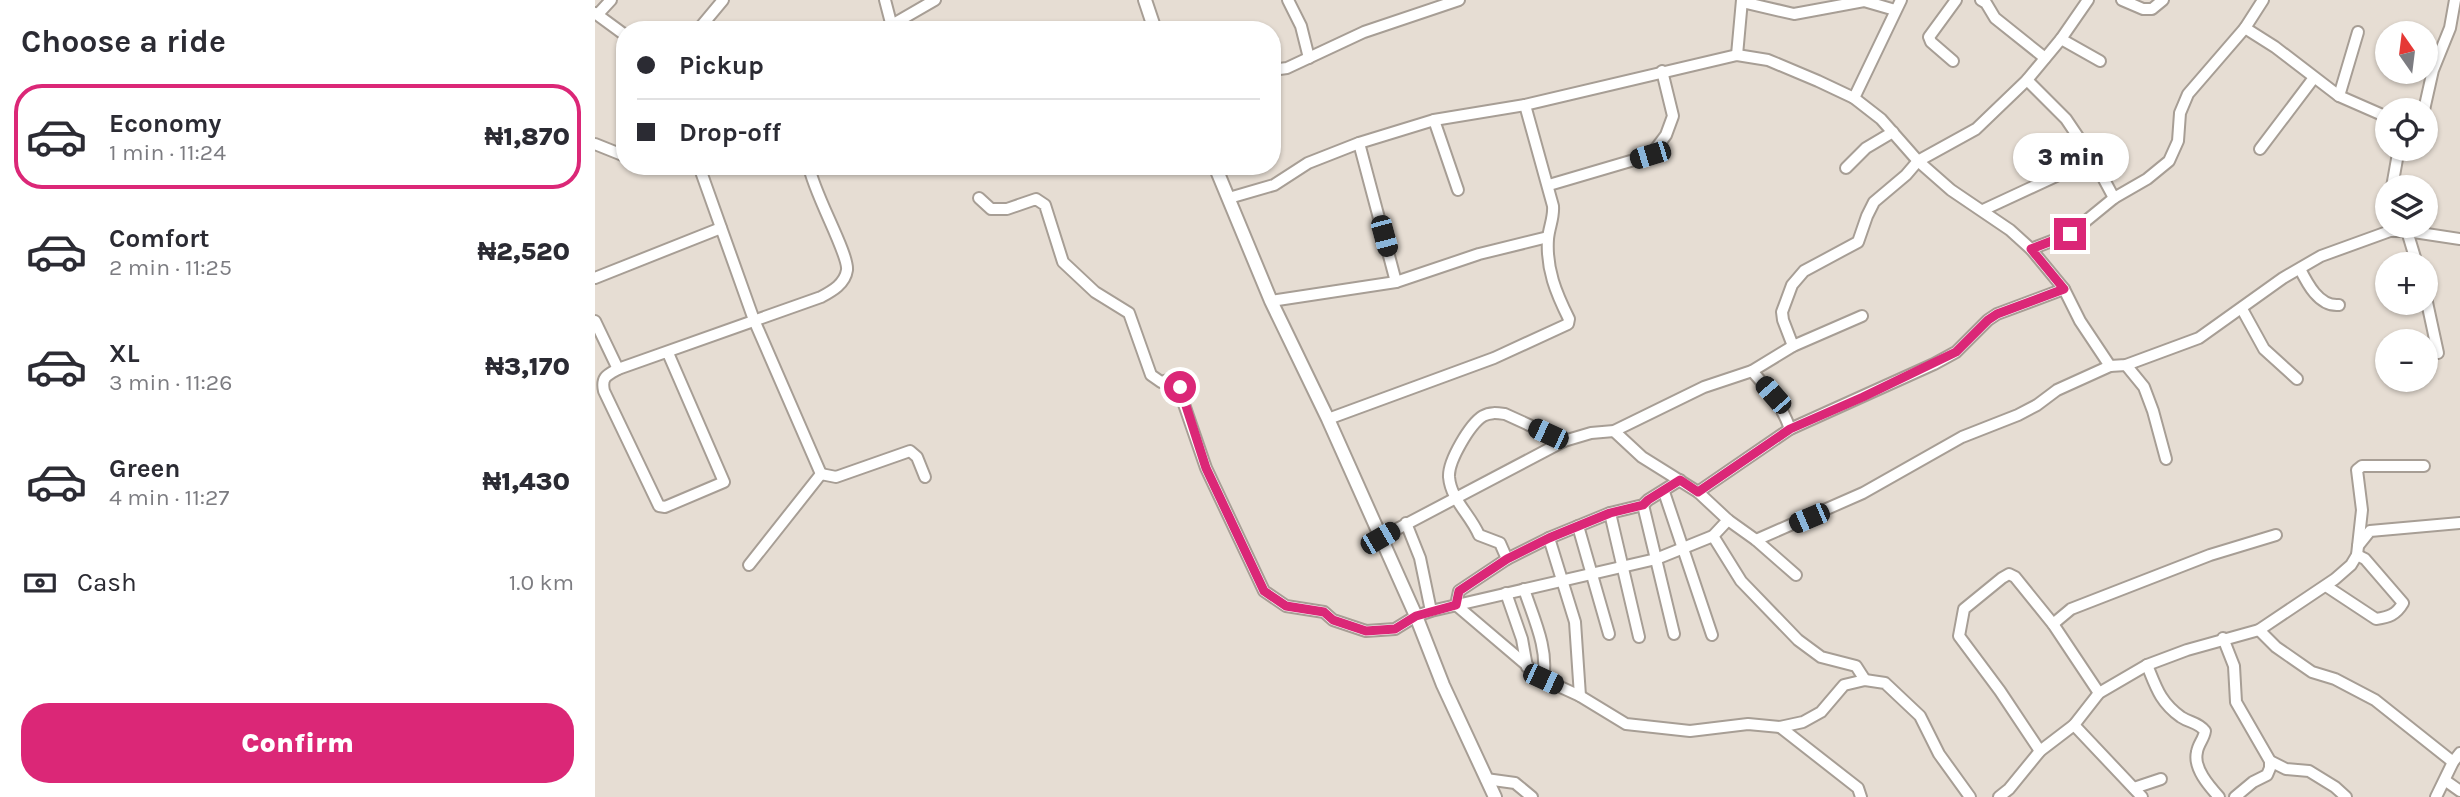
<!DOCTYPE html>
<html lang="en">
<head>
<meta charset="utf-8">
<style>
  body { margin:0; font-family:Karla,sans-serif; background:#f7f7f7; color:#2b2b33; height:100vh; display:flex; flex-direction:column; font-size:26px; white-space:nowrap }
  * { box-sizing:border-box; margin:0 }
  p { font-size:23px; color:#7c7c81 }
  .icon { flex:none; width:38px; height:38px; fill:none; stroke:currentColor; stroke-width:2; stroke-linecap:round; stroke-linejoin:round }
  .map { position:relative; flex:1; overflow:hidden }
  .panel { display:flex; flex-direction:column; background:#fff; width:595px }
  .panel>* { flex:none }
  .hud { position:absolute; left:21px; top:21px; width:665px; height:154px; border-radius:28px; box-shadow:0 2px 5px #0004; display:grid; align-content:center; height:154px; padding:0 21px; background:#fff }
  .needle { width:46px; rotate:346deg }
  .controls { position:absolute; left:1780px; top:21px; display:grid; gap:14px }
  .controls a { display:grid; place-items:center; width:63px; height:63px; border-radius:50%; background:#fff; box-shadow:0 2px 5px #0004; font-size:35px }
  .end { position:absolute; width:32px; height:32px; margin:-16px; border:9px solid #db2777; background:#fff; box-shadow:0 0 0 4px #fff }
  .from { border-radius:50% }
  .bubble { position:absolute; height:49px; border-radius:24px; background:#fff; box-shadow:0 2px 5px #0004; font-size:23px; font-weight:800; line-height:49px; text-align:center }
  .car { position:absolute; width:21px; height:42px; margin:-21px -10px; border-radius:9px; box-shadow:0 0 5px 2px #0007; background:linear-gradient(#222 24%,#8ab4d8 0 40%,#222 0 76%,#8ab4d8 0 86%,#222 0) }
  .hud b { display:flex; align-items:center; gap:24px; height:66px; font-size:26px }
  .hud b+b { border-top:2px solid #e1e1e2 }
  .hud i { width:18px; height:18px; background:#2b2b33 }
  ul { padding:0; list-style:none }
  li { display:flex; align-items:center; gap:21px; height:105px; margin:0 14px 10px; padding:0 7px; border:4px solid transparent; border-radius:28px }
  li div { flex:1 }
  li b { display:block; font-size:26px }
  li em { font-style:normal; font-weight:800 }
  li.selected { border-color:#db2777 }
  li>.icon { width:63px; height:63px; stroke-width:1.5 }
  h2 { padding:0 21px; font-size:32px; line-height:84px }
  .pay { display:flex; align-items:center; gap:18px; height:77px; padding:0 21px; font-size:26px }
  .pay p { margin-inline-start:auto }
  .button { display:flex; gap:14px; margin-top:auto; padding:14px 21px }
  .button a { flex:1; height:80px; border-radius:28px; background:#db2777; color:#fff; font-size:28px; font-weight:800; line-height:80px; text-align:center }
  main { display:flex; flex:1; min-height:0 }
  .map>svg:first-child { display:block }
</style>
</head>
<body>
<main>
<section class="panel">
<h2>Choose a ride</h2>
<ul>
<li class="selected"><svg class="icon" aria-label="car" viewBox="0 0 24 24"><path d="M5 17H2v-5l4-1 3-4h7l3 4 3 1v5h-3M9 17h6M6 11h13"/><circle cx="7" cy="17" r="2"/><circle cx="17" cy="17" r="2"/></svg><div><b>Economy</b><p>1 min · 11:24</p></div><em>₦1,870</em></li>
<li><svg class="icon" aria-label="car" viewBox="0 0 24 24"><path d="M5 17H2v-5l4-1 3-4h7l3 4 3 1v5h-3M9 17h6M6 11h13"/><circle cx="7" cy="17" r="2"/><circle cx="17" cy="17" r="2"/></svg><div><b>Comfort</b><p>2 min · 11:25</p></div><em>₦2,520</em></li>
<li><svg class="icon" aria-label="car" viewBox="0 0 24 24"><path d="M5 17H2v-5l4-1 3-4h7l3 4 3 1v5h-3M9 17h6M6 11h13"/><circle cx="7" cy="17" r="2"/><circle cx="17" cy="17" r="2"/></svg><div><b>XL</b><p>3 min · 11:26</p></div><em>₦3,170</em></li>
<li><svg class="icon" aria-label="car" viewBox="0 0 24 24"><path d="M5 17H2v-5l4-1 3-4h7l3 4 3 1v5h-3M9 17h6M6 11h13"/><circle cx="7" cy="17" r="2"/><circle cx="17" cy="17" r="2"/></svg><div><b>Green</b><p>4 min · 11:27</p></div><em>₦1,430</em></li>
</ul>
<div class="pay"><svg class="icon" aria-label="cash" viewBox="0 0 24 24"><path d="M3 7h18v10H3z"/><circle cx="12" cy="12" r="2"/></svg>Cash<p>1.0 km</p></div>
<div class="button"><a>Confirm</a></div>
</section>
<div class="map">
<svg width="1865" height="797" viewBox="0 0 1865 797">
  <rect width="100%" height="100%" fill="#e6ddd3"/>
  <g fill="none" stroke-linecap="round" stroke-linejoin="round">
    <!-- minor casing -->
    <g stroke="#a79e95" stroke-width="14">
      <g id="minor">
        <polyline points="290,0 296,23"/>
        <polyline points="693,0 706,26 714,58"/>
        <polyline points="1386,0 1391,3 1400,18 1450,58"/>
        <polyline points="1527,0 1548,9 1557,9 1568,0"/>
        <polyline points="1147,2 1199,14 1269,1 1300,10"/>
        <polyline points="0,13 30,35"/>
        <polyline points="3,14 16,0"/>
        <polyline points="1650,28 1680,47 1744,96 1792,117"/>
        <polyline points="103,30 128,0"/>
        <polyline points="288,30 340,0"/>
        <polyline points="1466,39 1505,61"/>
        <polyline points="1142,55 1147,0"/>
        <polyline points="1358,61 1336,42 1334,37 1361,0"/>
        <polyline points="677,70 692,68 769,32 864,0"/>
        <polyline points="1432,80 1471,119 1498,159 1519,198"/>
        <polyline points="1744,96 1763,32"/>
        <polyline points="1259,98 1306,0"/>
        <polyline points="1829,110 1838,70 1855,28 1860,0"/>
        <polyline points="839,120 863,190"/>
        <polyline points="764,143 801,282"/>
        <polyline points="0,144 30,156"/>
        <polyline points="1665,149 1718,79"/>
        <polyline points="104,166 159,320 226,474"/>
        <polyline points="1251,168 1271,148 1298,132"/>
        <polyline points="954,185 1056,155 1071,135 1078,116 1067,71"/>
        <polyline points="1797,187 1802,159 1807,149"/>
        <polyline points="384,198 396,209 412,209 441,199 450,205 468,262 500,292 534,313 556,375 566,382 580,378 611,468 669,591 691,606 729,612 738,620 771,631 800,629 821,616 836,611 1061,559 1118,536 1133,520"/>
        <polyline points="634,198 679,185 713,163 764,143 839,120 930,105 1142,55 1173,60 1223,81 1259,98 1286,119 1323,161 1356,190 1415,230 1436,249 1469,289 1485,321 1515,366"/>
        <polyline points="1388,210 1498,159"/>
        <polyline points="1792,216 1792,219"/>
        <polyline points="1812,231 1822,264"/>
        <polyline points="1436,249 1475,234 1519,198 1552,179 1574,161 1583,141 1585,113 1593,94 1650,28 1668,0"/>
        <path d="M1705 269C1712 283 1724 307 1744 305"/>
        <polyline points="0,278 126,228"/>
        <polyline points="1830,293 1843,353"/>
        <polyline points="676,301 801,282 884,254 953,237"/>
        <polyline points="1647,309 1669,349 1702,379"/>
        <polyline points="0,321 23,369"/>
        <polyline points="1198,346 1188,320 1187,312 1197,285 1209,271 1263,242 1272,216 1279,202 1311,175 1323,161 1381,129 1432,80 1466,39 1493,0"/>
        <path d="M73 353 129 482 70 507 64 506 9 391C6 377 12 375 23 369L226 297C237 291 250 284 252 270 254 254 218 192 214 166"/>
        <polyline points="1531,365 1549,387 1558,411 1571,459"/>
        <path d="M1157 371C1173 389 1187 405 1195 429"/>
        <path d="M733 419 899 358 973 324 974 319C961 293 951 269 953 239 954 227 959 218 958 206L930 105"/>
        <polyline points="1019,431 1047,457 1103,492 1133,520 1161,540 1201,575"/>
        <polyline points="226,474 241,477 315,451 322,457 330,477"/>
        <polyline points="1085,480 1053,500 1048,505 1015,513 954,538 912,559 864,591 861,605 948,679 985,696 1031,724 1095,731 1153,724 1185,727 1208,722 1226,712 1249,685 1270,680 1290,683 1325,716 1344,754 1375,797"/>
        <polyline points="1069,492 1117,635"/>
        <polyline points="1103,492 1195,429 1339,364 1361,352 1393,320 1402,314 1469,289"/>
        <polyline points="1048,505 1079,634"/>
        <polyline points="1015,513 1044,637"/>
        <polyline points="811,523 825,558 836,611"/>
        <polyline points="983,526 1014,634"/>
        <polyline points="1118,536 1146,581 1203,640 1226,657 1261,666 1270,680"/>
        <polyline points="785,538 969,441 996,433 1019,431 1109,387 1157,371 1198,346 1267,316"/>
        <polyline points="954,538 980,622 985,696"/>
        <polyline points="1161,540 1268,493 1367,437 1423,415 1442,405 1462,390 1515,366 1531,365 1604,338 1688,278 1726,256 1795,231 1812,231 1865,239"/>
        <polyline points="1763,546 1775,531 1865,523"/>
        <path d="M912 559 905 543 884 535C875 514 856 500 854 477 853 461 875 424 888 416 895 412 902 413 910 414L969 441"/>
        <polyline points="154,565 226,474"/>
        <path d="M1731 586 1781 619C1794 617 1801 615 1808 603L1770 559 1762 555"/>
        <path d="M929 589C938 617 954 649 948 679"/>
        <polyline points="911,593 927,639 932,667"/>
        <polyline points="1458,624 1476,609 1615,555 1681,535"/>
        <polyline points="1664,630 1681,647 1717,672 1740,679 1780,700 1858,762"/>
        <polyline points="1628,638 1639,666 1641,702 1675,761 1691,769 1714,771 1740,787 1751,797"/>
        <path d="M1552 665C1561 687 1565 702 1586 717 1595 723 1603 722 1610 731 1609 739 1603 744 1602 752 1598 768 1614 786 1624 797"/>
        <polyline points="1479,725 1547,797"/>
        <polyline points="1185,727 1263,788 1266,797"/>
        <polyline points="1445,751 1405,691 1364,636 1369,609 1407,578 1414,574 1420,577 1458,624 1504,693"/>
        <polyline points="891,779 920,783 937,797"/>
        <polyline points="1851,781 1865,791"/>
        <polyline points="1539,788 1566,779"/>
        <polyline points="1404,797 1414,789 1445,751 1479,725 1504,693 1552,665 1592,650 1664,630 1740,579 1756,565 1762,555 1767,510 1762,470 1767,466 1829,466"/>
        <polyline points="1640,797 1658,782 1672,775 1675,768 1675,761"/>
        <polyline points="1841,797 1858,762 1865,753"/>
      </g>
    </g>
    <!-- major casing -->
    <g stroke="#a79e95" stroke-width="16">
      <g id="major">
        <polyline points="550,0 560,30"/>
        <polyline points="620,166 676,301 733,419 821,616 848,685 900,797"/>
      </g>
    </g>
    <!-- minor -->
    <use href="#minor" stroke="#fff" stroke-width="10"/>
    <!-- major -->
    <use href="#major" stroke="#fff" stroke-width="12"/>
  </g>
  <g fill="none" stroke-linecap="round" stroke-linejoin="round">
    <!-- route -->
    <polyline stroke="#db2777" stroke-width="9" points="585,387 611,468 669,591 691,606 729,612 738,620 771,631 800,629 821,616 861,605 864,591 912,559 954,538 1015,513 1048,505 1053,500 1085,480 1103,492 1195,429 1268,397 1361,352 1393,320 1402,314 1469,289 1436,249 1475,234"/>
  </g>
</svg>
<div class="controls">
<a><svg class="needle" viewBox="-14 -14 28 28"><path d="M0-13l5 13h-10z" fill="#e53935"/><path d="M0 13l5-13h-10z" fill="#7c7c81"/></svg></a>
<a><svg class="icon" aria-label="locate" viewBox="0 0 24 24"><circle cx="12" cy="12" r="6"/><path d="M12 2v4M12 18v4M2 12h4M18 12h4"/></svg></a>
<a><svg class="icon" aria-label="layers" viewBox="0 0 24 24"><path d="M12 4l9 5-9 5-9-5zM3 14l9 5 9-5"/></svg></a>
<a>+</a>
<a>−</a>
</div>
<i class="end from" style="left:585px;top:387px"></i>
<i class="end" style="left:1475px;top:234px"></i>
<div class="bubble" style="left:1418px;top:133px;width:116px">3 min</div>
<i class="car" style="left:1055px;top:155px;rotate:253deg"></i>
<i class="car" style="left:789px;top:236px;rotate:165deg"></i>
<i class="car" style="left:1178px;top:395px;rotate:319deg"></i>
<i class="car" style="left:953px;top:434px;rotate:295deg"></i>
<i class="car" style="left:1214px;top:518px;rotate:247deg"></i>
<i class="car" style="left:785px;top:538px;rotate:60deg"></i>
<i class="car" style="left:948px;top:679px;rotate:115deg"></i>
<div class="hud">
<b><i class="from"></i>Pickup</b>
<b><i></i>Drop-off</b>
</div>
</div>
</main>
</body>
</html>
